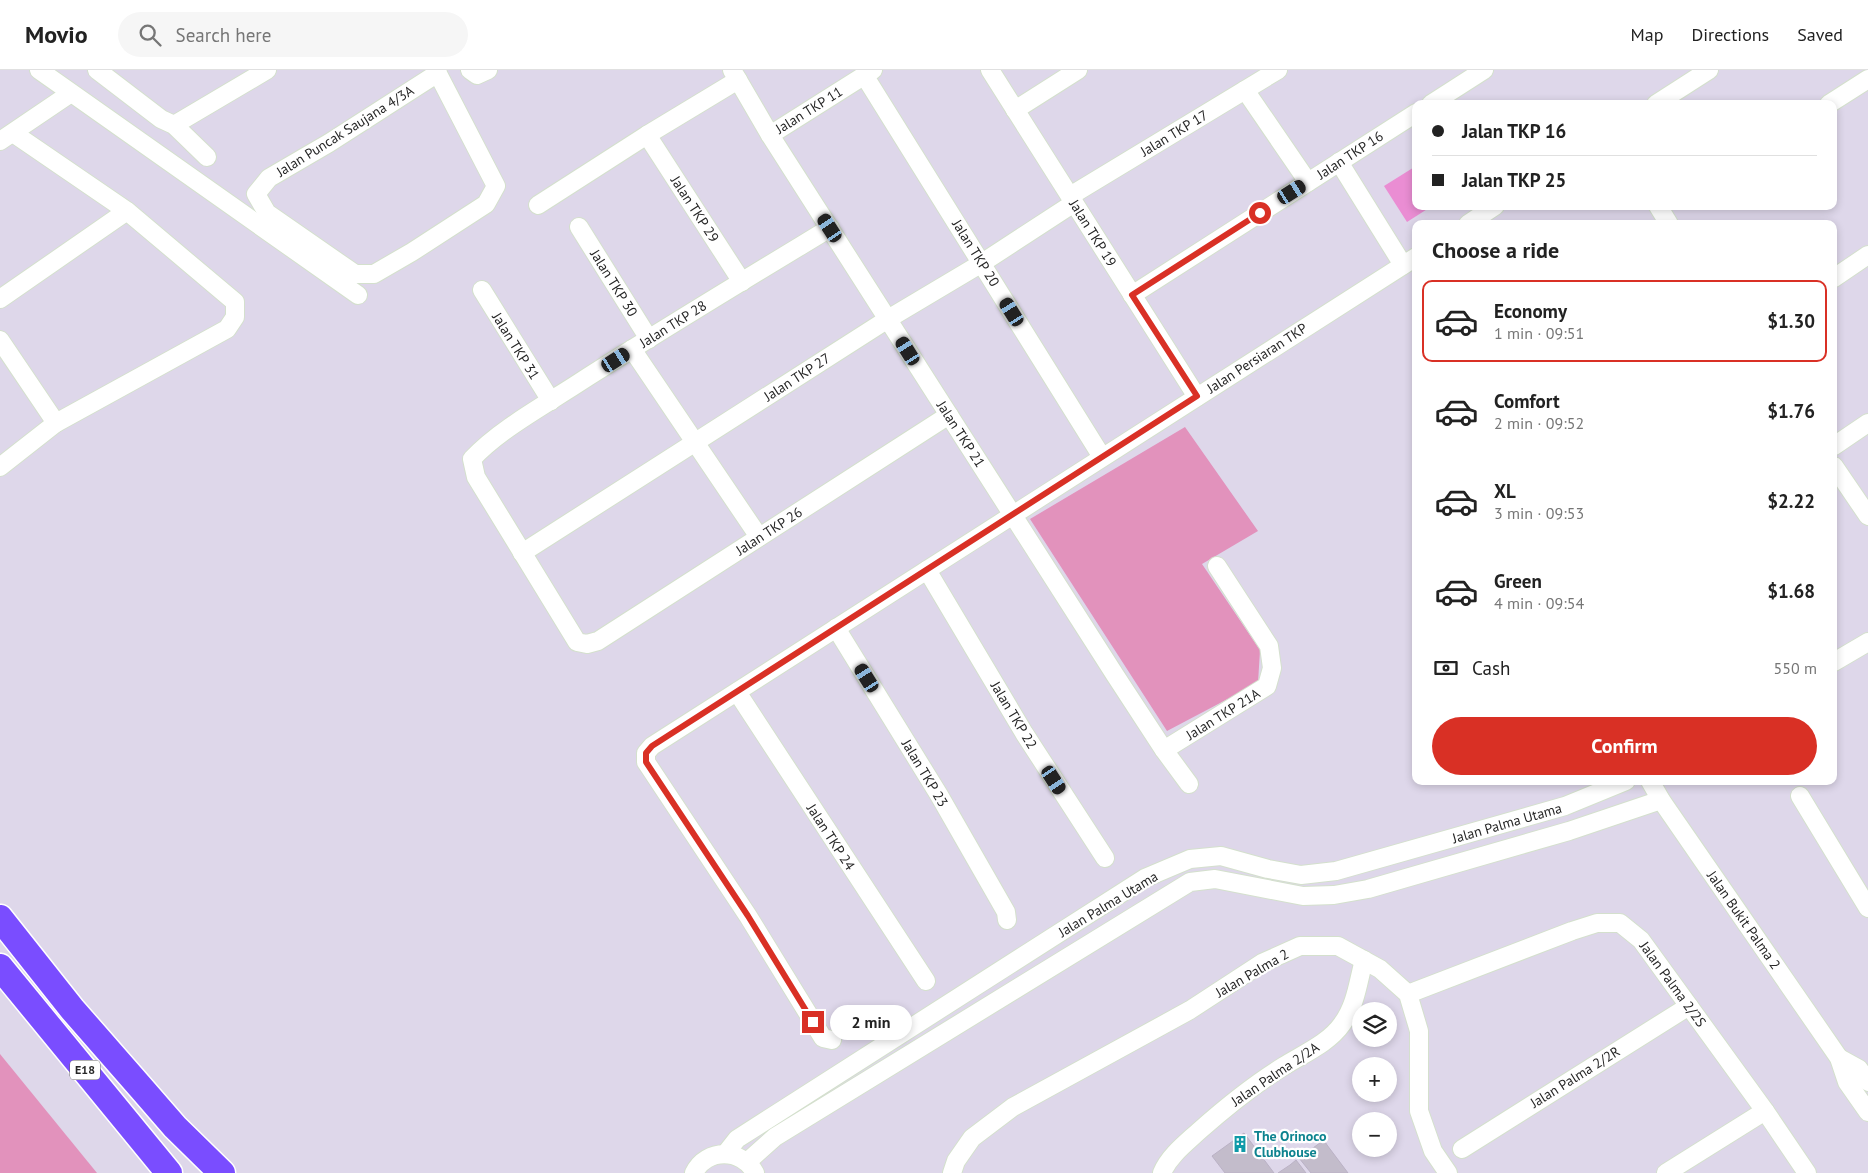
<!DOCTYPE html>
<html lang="en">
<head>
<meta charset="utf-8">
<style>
  body { margin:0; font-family:"PT Sans",sans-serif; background:#f6f6f6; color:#222; height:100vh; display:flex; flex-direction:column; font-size:19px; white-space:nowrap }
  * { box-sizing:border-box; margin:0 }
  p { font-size:16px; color:#767676 }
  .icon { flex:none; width:28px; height:28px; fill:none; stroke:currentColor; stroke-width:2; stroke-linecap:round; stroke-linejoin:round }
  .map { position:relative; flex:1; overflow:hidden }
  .details { position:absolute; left:1412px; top:150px; width:425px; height:565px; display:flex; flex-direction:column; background:#fff; border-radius:10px; box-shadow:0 2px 8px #0003 }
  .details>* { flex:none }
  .top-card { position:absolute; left:1412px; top:30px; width:425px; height:110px; border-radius:10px; box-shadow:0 2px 8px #0003; display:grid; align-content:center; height:110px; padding:0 20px; background:#fff }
  .fabs { position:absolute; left:1352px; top:932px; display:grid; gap:10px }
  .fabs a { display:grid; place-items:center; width:45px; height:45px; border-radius:50%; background:#fff; box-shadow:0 2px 8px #0003; font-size:25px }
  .end { position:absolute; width:22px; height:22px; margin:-11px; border:6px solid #d93025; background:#fff; box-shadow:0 0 0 2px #fff }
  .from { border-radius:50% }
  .bubble { position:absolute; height:35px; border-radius:18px; background:#fff; box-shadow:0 2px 8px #0003; font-size:16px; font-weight:800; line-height:35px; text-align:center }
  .car { position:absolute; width:15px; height:30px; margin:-15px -8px; border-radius:6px; box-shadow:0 0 4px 1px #0007; background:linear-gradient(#222 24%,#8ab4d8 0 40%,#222 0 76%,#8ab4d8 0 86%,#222 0) }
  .top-card b { display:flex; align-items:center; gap:18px; height:48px; font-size:19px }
  .top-card b+b { border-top:1px solid #e0e0e0 }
  .top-card i { width:12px; height:12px; background:#222 }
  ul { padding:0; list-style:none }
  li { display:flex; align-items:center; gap:15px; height:82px; margin:0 10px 8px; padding:0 10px; border:2px solid transparent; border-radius:10px }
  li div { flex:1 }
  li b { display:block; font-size:19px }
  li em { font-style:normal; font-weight:800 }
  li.current { border-color:#d93025 }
  li>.icon { width:45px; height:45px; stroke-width:1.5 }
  h2 { padding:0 20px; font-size:22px; line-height:60px }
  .pay { display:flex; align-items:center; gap:12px; height:55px; padding:0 20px; font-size:19px }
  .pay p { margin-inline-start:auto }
  .button { display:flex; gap:10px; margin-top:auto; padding:10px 20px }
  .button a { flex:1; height:58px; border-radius:30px; background:#d93025; color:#fff; font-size:20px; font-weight:800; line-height:58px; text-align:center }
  header { display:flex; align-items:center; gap:30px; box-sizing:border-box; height:70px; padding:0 25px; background:#fff; border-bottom:1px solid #e0e0e0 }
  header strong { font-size:24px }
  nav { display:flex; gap:28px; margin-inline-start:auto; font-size:18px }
  .search { width:350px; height:45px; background:#f6f6f6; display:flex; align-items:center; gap:12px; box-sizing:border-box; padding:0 18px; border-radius:28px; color:#767676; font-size:19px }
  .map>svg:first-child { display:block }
</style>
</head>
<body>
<header>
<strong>Movio</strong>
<div class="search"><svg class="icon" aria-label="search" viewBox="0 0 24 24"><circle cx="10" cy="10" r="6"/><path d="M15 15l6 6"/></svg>Search here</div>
<nav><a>Map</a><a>Directions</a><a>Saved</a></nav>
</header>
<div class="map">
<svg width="1868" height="1103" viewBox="0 0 1868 1103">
  <rect width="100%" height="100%" fill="#ded7ea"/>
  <!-- green -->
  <g fill="#e292bc">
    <polygon points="1185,357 1258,461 1202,494 1260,580 1258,613 1167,661 1030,449"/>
    <polygon points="0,984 97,1103 0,1103"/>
  </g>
  <!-- pitch -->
  <polygon fill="#ea8dd3" points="1416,96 1416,136 1432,136 1407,152 1384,116"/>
  <!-- building -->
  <g fill="#c3bccb" stroke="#bab1c5">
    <polygon points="1244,1063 1274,1103 1225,1103 1212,1086"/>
    <polygon points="1324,1070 1327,1075 1348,1103 1311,1103 1299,1088"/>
    <polygon points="1296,1090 1306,1103 1278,1103 1290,1095"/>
  </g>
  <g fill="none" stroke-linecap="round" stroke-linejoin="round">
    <!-- minor casing -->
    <g stroke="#d4e0cd" stroke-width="20">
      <g id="minor">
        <polyline points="39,0 358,225"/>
        <polyline points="97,0 161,49 174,55 207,87"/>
        <polyline points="436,0 496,116 486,134 412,182 374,204 355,204 267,143 256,124 269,108 329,73 438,3"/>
        <polyline points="470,0 477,5 488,0"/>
        <polyline points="990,0 1197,327"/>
        <polyline points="864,5 1102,387"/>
        <polyline points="738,10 770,65 1115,605 1164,680 1189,714"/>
        <polyline points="1245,20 1308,112"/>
        <polyline points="1431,34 1484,0"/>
        <polyline points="1656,34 1709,0"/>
        <polyline points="1829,34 1868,9"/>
        <polyline points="1015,40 1078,0"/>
        <polyline points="174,55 267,0"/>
        <polyline points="647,65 742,212"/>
        <polyline points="770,65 873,0"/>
        <polyline points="0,71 71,23"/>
        <polyline points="1339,92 1403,195"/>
        <polyline points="1070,126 1278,0"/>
        <polyline points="538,135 647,65 738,10 732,0"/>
        <polyline points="1658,136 1669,154"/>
        <polyline points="1468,154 1495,136"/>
        <polyline points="579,157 649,269"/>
        <path d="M830 158C746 209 663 259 580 312 545 335 500 359 472 389L476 407 577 572 587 574 598 571 949 345"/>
        <polyline points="1834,208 1868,185"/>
        <polyline points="482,220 551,331"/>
        <polyline points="1132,225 1416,43"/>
        <polyline points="0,229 127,141"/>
        <polyline points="0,270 56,353"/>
        <polyline points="632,279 759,467"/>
        <polyline points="1834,376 1868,353"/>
        <polyline points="1834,396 1868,446"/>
        <polyline points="0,397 56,353 227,259 235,247 235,232 127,141 13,63"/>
        <polyline points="522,483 888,249 982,193 1074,133"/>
        <polyline points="927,500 1024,663 1105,788"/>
        <polyline points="836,558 939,725 1006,842 1007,850"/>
        <polyline points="1834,592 1868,572"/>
        <polyline points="737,622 926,911"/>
        <polyline points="1164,680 1267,616 1272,598 1269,576 1217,496"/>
        <polyline points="1650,711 1661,730 1839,988 1847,1012 1868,1042"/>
        <polyline points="1800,726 1868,838"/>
        <polyline points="1408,924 1572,861 1597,853 1620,853 1641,870 1765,1041 1807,1103"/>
        <polyline points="832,970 823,968 748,846 646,692 646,683 652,676 1416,187"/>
        <polyline points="1839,988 1859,999 1868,1012"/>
        <polyline points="1462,1079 1689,936"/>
        <polyline points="726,1083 737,1069 1145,808 1190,789 1221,786 1268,799 1301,805 1336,801 1565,736 1626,711"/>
        <polyline points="747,1092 775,1067 1190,812 1215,809 1303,826 1334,825 1368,819 1569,761 1661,730"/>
        <path d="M694 1103C706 1078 742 1078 755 1103"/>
        <polyline points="952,1103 956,1091 972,1068 1013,1037 1190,940 1262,893 1300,876 1338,876 1380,899 1408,924 1419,961 1419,1041 1433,1081 1448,1103"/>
        <path d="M1162 1103C1169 1086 1186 1073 1199 1061 1226 1037 1253 1015 1284 996 1303 984 1329 973 1342 954 1356 935 1358 912 1364 890"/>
        <polyline points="1666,1103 1765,1041"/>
      </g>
    </g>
    <!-- highway casing -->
    <g stroke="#fff" stroke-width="29">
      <g id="highway">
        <polyline points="0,848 72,939 142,1019 175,1057 222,1103"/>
        <polyline points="0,897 169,1103"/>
      </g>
    </g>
    <!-- minor -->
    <use href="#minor" stroke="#fff" stroke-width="18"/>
    <!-- highway -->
    <use href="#highway" stroke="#7a4dff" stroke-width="26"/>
  </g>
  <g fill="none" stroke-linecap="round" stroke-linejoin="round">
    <!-- route -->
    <polyline stroke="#d93025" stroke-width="6" points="813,952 748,846 646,692 646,683 652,676 1197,326 1132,225 1260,143"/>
  </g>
  <!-- icons -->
  <defs>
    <g id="building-bare" transform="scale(1.35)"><path d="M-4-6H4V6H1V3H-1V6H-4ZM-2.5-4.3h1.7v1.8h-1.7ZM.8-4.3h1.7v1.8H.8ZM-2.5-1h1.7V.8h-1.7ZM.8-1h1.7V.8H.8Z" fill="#0f9aa8" stroke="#fff" stroke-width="2.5" paint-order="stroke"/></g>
  </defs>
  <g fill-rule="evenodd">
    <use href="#building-bare" x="1240" y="1074"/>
  </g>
  <g text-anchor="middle" stroke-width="4.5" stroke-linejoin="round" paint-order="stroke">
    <!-- shield labels -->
    <rect fill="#fff" stroke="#676767" stroke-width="1" x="70" y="990.5" width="30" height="19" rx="4"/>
    <g font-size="12" font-weight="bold" fill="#262626">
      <text x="85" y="1004">E18</text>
    </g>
    <!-- street labels -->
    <g font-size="14" fill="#262626" stroke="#fff">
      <text transform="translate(809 40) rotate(-32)" y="5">Jalan TKP 11</text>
      <text transform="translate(345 61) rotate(-32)" y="5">Jalan Puncak Saujana 4/3A</text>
      <text transform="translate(1174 63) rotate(-31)" y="5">Jalan TKP 17</text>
      <text transform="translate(1350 85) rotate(-33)" y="5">Jalan TKP 16</text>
      <text transform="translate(695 139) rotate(57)" y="5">Jalan TKP 29</text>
      <text transform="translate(1093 163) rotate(58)" y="5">Jalan TKP 19</text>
      <text transform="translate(976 183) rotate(58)" y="5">Jalan TKP 20</text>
      <text transform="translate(614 213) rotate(58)" y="5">Jalan TKP 30</text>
      <text transform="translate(673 254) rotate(-32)" y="5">Jalan TKP 28</text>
      <text transform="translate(516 276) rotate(58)" y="5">Jalan TKP 31</text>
      <text transform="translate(1257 288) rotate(-33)" y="5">Jalan Persiaran TKP</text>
      <text transform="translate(797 307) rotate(-33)" y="5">Jalan TKP 27</text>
      <text transform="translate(961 364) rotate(57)" y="5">Jalan TKP 21</text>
      <text transform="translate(769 461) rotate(-33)" y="5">Jalan TKP 26</text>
      <text transform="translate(1223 644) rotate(-32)" y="5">Jalan TKP 21A</text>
      <text transform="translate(1014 645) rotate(59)" y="5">Jalan TKP 22</text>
      <text transform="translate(925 703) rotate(59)" y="5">Jalan TKP 23</text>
      <text transform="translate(1507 753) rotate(-16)" y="5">Jalan Palma Utama</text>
      <text transform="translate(831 767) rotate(57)" y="5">Jalan TKP 24</text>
      <text transform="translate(1108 834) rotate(-31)" y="5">Jalan Palma Utama</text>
      <text transform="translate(1744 850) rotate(55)" y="5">Jalan Bukit Palma 2</text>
      <text transform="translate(1252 903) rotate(-30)" y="5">Jalan Palma 2</text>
      <text transform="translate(1673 914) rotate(54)" y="5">Jalan Palma 2/2S</text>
      <text transform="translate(1275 1004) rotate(-34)" y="5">Jalan Palma 2/2A</text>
      <text transform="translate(1575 1007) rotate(-32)" y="5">Jalan Palma 2/2R</text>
    </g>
    <!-- culture labels -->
    <g font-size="14" font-weight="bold" fill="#0d838f" stroke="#fff" text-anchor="start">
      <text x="1254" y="1071">The Orinoco<tspan x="1254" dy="16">Clubhouse</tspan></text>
    </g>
  </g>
</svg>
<div class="fabs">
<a><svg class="icon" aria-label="layers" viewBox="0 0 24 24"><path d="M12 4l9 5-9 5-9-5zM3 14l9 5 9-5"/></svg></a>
<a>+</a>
<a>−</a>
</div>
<i class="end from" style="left:1260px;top:143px"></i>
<i class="end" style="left:813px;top:952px"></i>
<div class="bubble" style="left:830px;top:935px;width:82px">2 min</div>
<i class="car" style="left:1292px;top:122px;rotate:58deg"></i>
<i class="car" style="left:830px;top:158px;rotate:327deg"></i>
<i class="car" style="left:1012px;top:242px;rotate:328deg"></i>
<i class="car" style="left:908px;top:281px;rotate:328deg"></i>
<i class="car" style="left:616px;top:290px;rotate:57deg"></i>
<i class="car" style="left:867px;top:608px;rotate:328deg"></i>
<i class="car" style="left:1054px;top:710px;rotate:147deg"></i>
<div class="top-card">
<b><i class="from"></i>Jalan TKP 16</b>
<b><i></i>Jalan TKP 25</b>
</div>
<section class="details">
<h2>Choose a ride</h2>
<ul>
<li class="current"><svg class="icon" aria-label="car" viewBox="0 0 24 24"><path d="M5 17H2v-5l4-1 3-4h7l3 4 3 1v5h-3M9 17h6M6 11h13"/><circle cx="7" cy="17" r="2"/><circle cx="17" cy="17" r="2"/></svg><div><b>Economy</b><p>1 min · 09:51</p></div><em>$1.30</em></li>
<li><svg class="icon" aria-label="car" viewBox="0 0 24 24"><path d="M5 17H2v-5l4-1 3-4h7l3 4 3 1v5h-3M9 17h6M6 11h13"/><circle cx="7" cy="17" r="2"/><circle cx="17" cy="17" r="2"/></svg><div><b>Comfort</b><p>2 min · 09:52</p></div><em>$1.76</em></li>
<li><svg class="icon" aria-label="car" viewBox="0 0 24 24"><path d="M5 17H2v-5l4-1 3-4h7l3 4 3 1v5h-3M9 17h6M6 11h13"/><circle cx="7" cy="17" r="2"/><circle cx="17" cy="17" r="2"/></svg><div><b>XL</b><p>3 min · 09:53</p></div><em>$2.22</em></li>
<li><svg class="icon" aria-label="car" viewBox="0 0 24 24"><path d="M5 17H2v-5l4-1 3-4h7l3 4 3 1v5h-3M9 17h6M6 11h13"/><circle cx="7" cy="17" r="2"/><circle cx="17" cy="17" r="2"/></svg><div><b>Green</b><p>4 min · 09:54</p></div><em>$1.68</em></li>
</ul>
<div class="pay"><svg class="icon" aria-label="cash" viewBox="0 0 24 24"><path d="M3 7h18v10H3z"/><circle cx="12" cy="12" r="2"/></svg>Cash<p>550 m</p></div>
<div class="button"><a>Confirm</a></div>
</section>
</div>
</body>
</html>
